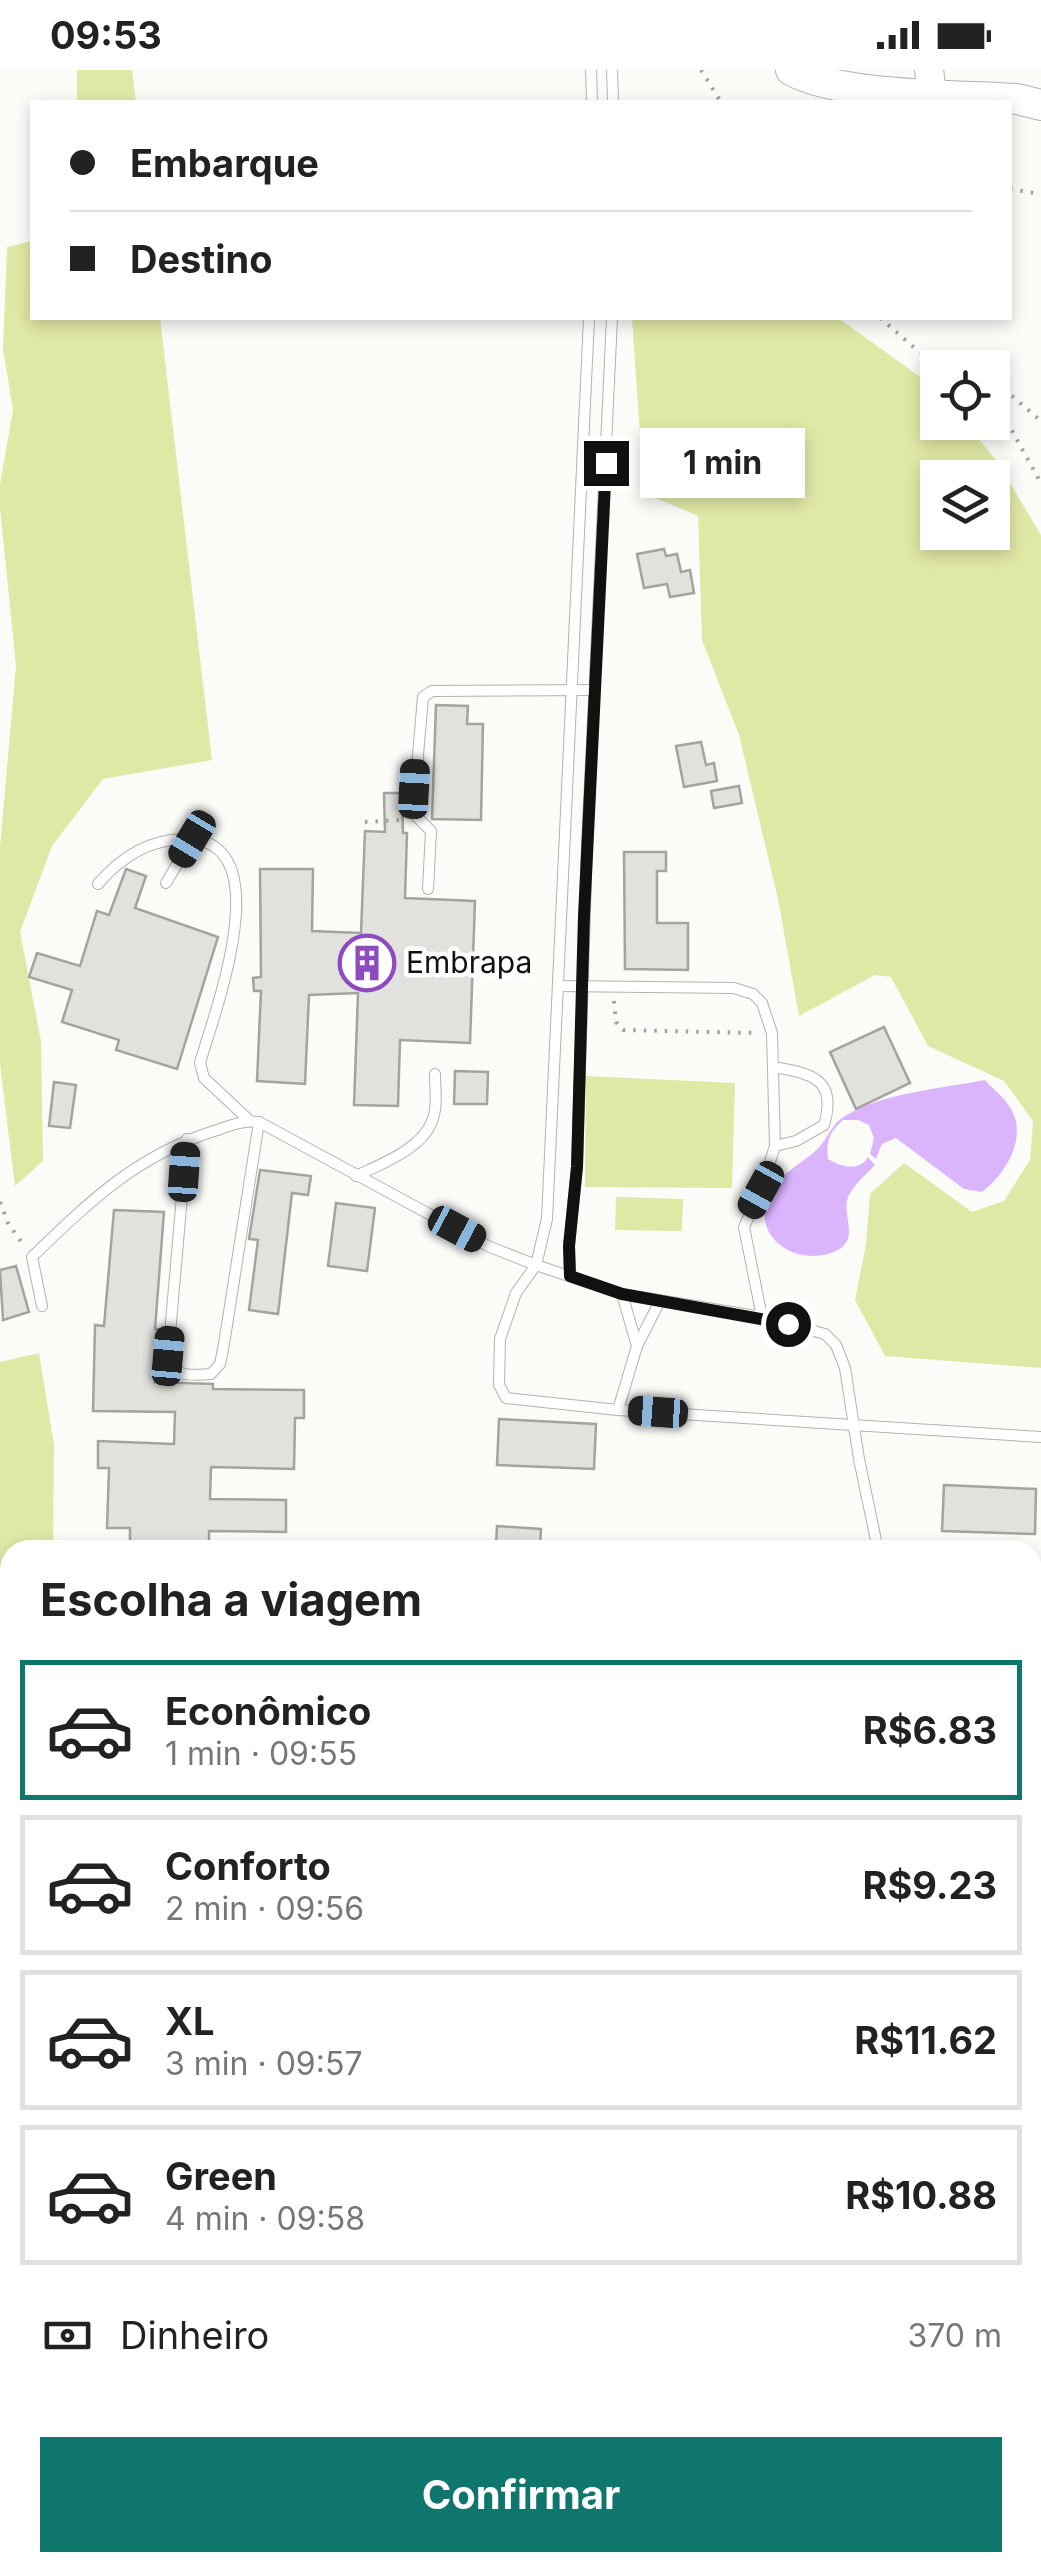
<!DOCTYPE html>
<html lang="pt">
<head>
<meta charset="utf-8">
<style>
  body { margin:0; font-family:Inter,sans-serif; background:#f6f6f6; color:#222; height:100vh; display:flex; flex-direction:column; font-size:38px; white-space:nowrap }
  * { box-sizing:border-box; margin:0 }
  p { font-size:32px; color:#767676 }
  .icon { flex:none; width:55px; height:55px; fill:none; stroke:currentColor; stroke-width:2; stroke-linecap:round; stroke-linejoin:round }
  .map { position:relative; flex:1; overflow:hidden }
  .sheet { position:absolute; left:0px; top:1470px; width:1042px; height:1032px; display:flex; flex-direction:column; background:#fff; border-radius:30px 30px 0 0; box-shadow:0 5px 15px #0003 }
  .sheet>* { flex:none }
  .banner { position:absolute; left:30px; top:30px; width:982px; height:220px; border-radius:0px; box-shadow:0 5px 15px #0003; display:grid; align-content:center; height:220px; padding:0 40px; background:#fff }
  .buttons { position:absolute; left:920px; top:280px; display:grid; gap:20px }
  .buttons a { display:grid; place-items:center; width:90px; height:90px; border-radius:0px; background:#fff; box-shadow:0 5px 15px #0003; font-size:50px }
  .end { position:absolute; width:45px; height:45px; margin:-22px; border:12px solid #111110; background:#fff; box-shadow:0 0 0 5px #fff }
  .from { border-radius:50% }
  .bubble { position:absolute; height:70px; border-radius:0px; background:#fff; box-shadow:0 5px 15px #0003; font-size:32px; font-weight:700; line-height:70px; text-align:center }
  .car { position:absolute; width:30px; height:60px; margin:-30px -15px; border-radius:12px; box-shadow:0 0 8px 2px #0007; background:linear-gradient(#222 24%,#8ab4d8 0 40%,#222 0 76%,#8ab4d8 0 86%,#222 0) }
  .banner b { display:flex; align-items:center; gap:35px; height:95px; font-size:38px }
  .banner b+b { border-top:2px solid #e0e0e0 }
  .banner i { width:25px; height:25px; background:#222 }
  ul { padding:0; list-style:none }
  li { display:flex; align-items:center; gap:30px; height:140px; margin:0 20px 15px; padding:0 20px; border:5px solid #e0e0e0; border-radius:0px }
  li div { flex:1 }
  li b { display:block; font-size:38px }
  li em { font-style:normal; font-weight:700 }
  li.on { border-color:#0f766e }
  li>.icon { width:90px; height:90px; stroke-width:1.5 }
  h2 { padding:0 40px; font-size:45px; line-height:120px }
  .pay { display:flex; align-items:center; gap:25px; height:110px; padding:0 40px; font-size:38px }
  .pay p { margin-inline-start:auto }
  .cta { display:flex; gap:20px; margin-top:auto; padding:20px 40px }
  .cta a { flex:1; height:115px; border-radius:0px; background:#0f766e; color:#fff; font-size:40px; font-weight:700; line-height:115px; text-align:center }
  .status { display:flex; justify-content:space-between; align-items:center; height:70px; padding:0 50px; background:#fff; direction:ltr }
  .status svg { height:28px; fill:currentColor }
  .map>svg:first-child { display:block }
</style>
</head>
<body>
<div class="status"><b>09:53</b><svg viewBox="0 0 49 12"><path d="M0 12V9h3v3zM5 12V6h3v6zM10 12V3h3v9zM15 12V0h3v12zM26 1h20v11H26zM47 4h2v5h-2z"/></svg></div>
<div class="map">
<svg width="1041" height="2502" viewBox="0 0 1041 2502">
  <rect width="100%" height="100%" fill="#fbfcf8"/>
  <!-- green -->
  <g fill="#e0e8a5" fill-rule="evenodd">
    <polygon points="77,0 132,0 136,32 77,32"/>
    <polygon points="32,171 32,248 160,248 212,690 103,709 52,776 20,862 41,971 43,1091 15,1116 0,994 0,777 16,596 0,438 0,414 13,340 3,279 7,177"/>
    <path d="M632 248H838L937 319 938 352 966 353 998 393 1041 465V1298L885 1286 855 1230 866 1174 870 1124 904 1093 972 1142 1004 1131 1030 1090 1033 1051 1004 1011 928 976 891 907 875 905 799 946 778 829 739 665 702 570 698 446 644 423ZM938 408H992V462H938Z"/>
    <polygon points="586,1006 735,1013 732,1118 585,1117"/>
    <polygon points="616,1127 683,1129 682,1161 615,1160"/>
    <polygon points="39,1283 54,1375 53,1480 10,1480 10,2417 0,2413 0,1292"/>
    <polygon points="1033,1886 1041,1887 1041,2382 1032,2374"/>
    <polygon points="217,2493 380,2493 366,2502 230,2502"/>
    <polygon points="465,2493 1024,2492 1029,2502 453,2502"/>
  </g>
  <!-- water -->
  <path fill="#dbb4fe" d="M985 1010C993 1019 1005 1028 1011 1039 1028 1068 1005 1105 982 1122L964 1119 896 1068 882 1074 876 1089 870 1084 874 1068 869 1055 858 1050H843C829 1062 826 1072 828 1089 841 1097 859 1102 868 1087L875 1095C866 1105 850 1117 847 1131 844 1148 858 1169 838 1180 805 1197 758 1176 765 1135 771 1105 804 1095 821 1075 830 1064 832 1054 845 1046 885 1022 940 1019 985 1010Z"/>
  <!-- building -->
  <g fill="#e1e1dd" stroke="#a3a4a0" stroke-width="2.5">
    <polygon points="664,479 666,486 677,484 681,502 690,500 694,523 670,527 667,514 644,518 637,484"/>
    <polygon points="436,635 468,636 467,654 483,654 481,750 432,749"/>
    <polygon points="701,672 706,695 714,693 717,711 684,717 676,676"/>
    <polygon points="739,716 742,733 714,738 711,721"/>
    <polygon points="384,723 402,723 403,763 407,763 405,828 475,831 470,973 400,970 398,1036 354,1035 358,923 309,925 305,1014 257,1011 261,921 254,921 253,908 261,907 260,799 313,799 312,861 361,863 365,761 385,762"/>
    <polygon points="624,782 666,782 666,801 657,801 657,853 688,853 688,900 625,899"/>
    <polygon points="126,799 146,806 135,838 218,867 177,999 116,980 119,970 62,952 72,920 29,907 37,883 80,896 97,841 109,845"/>
    <polygon points="884,957 910,1013 856,1039 830,982"/>
    <polygon points="455,1001 488,1002 487,1034 454,1034"/>
    <polygon points="54,1012 76,1015 70,1058 49,1056"/>
    <polygon points="260,1100 311,1106 308,1125 292,1123 278,1244 249,1240 258,1170 249,1169"/>
    <polygon points="336,1133 375,1138 367,1201 328,1196"/>
    <polygon points="114,1140 164,1142 155,1259 158,1259 155,1312 213,1314 213,1319 304,1320 304,1348 295,1348 294,1399 211,1397 210,1429 286,1430 286,1462 209,1461 209,1477 165,1475 164,1480 130,1480 130,1458 107,1458 109,1398 98,1398 98,1371 174,1374 175,1342 93,1341 95,1255 104,1256"/>
    <polygon points="16,1196 29,1242 3,1250 0,1200"/>
    <polygon points="499,1349 596,1354 594,1399 497,1395"/>
    <polygon points="944,1415 1036,1419 1035,1464 942,1461"/>
    <polygon points="497,1456 541,1459 540,1477 496,1475"/>
  </g>
  <g fill="none" stroke-linecap="round" stroke-linejoin="round">
    <!-- service casing -->
    <g stroke="#b2b2ae" stroke-width="12">
      <g id="service">
        <polyline points="591,0 592,32"/>
        <polyline points="612,0 613,32"/>
        <polyline points="589,248 547,1149 536,1195 516,1223 500,1269 499,1315 506,1328 618,1340 637,1276 622,1224"/>
        <polyline points="166,813 192,769"/>
        <path d="M98 814C120 788 147 770 183 769 283 766 214 943 200 993L204 1008 250 1051"/>
        <polyline points="428,819 431,761 413,743 423,627 432,621 594,620"/>
        <polyline points="558,916 734,918 753,924 762,933 772,963 775,1076 761,1120 744,1157 762,1247"/>
        <path d="M773 997C811 1003 838 1009 824 1055L796 1071 775 1076"/>
        <path d="M187 1069 168 1286C176 1309 189 1305 211 1304L220 1294 224 1274 259 1052"/>
        <path d="M356 1106C381 1094 422 1079 432 1051 438 1037 435 1019 435 1004"/>
        <polyline points="570,1206 569,1176 577,1097 587,776 612,248"/>
        <path d="M42 1236 32 1187C90 1131 136 1086 214 1061 229 1056 243 1050 259 1052L490 1177 536 1195 622 1224 762 1247 825 1264 836 1275 845 1298 859 1389 878 1480"/>
        <polyline points="637,1276 660,1231"/>
        <polyline points="618,1340 1041,1367"/>
      </g>
    </g>
    <!-- tertiary casing -->
    <g stroke="#b2b2ae" stroke-width="30">
      <polyline id="tertiary" points="929,0 932,23"/>
    </g>
    <!-- secondary casing -->
    <g stroke="#b2b2ae" stroke-width="32">
      <path id="secondary" d="M791 0C837 27 961 25 1017 29L1041 35"/>
    </g>
    <!-- path -->
    <g stroke="#a0a09e" stroke-width="4" stroke-dasharray="2.5 8" stroke-linecap="butt">
      <polyline points="701,0 721,32"/>
      <polyline points="1010,119 1040,124"/>
      <polyline points="880,248 916,279 947,298"/>
      <polyline points="992,319 1012,326 1041,351"/>
      <polyline points="992,336 1011,359 1041,413"/>
      <polyline points="365,752 399,750"/>
      <polyline points="614,931 616,952 623,960 757,963"/>
      <polyline points="0,1132 8,1153 24,1176"/>
      <polyline points="1032,2473 1041,2488"/>
      <polyline points="421,2502 437,2492"/>
    </g>
    <!-- service -->
    <use href="#service" stroke="#fff" stroke-width="10"/>
    <!-- tertiary -->
    <use href="#tertiary" stroke="#fff" stroke-width="28"/>
    <!-- secondary -->
    <use href="#secondary" stroke="#fff" stroke-width="30"/>
  </g>
  <g fill="none" stroke-linecap="round" stroke-linejoin="round">
    <!-- route -->
    <polyline stroke="#111110" stroke-width="12" points="606,393 584,846 577,1097 569,1176 570,1206 622,1224 788,1254"/>
  </g>
  <!-- icons -->
  <defs>
    <g id="building-ring" transform="scale(2.875)"><circle r="9.5" fill="#fff" stroke="#8e4abf" stroke-width="1.5"/><path d="M-4-6H4V6H1V3H-1V6H-4ZM-2.5-4.3h1.7v1.8h-1.7ZM.8-4.3h1.7v1.8H.8ZM-2.5-1h1.7V.8h-1.7ZM.8-1h1.7V.8H.8Z" fill="#8e4abf"/></g>
  </defs>
  <g fill-rule="evenodd">
    <use href="#building-ring" x="367" y="893"/>
  </g>
  <g text-anchor="middle" stroke-width="9" stroke-linejoin="round" paint-order="stroke">
    <!-- poi labels -->
    <g font-size="30" fill="#111110" stroke="#fff" text-anchor="start">
      <text x="406" y="903">Embrapa</text>
    </g>
  </g>
</svg>
<div class="buttons">
<a><svg class="icon" aria-label="locate" viewBox="0 0 24 24"><circle cx="12" cy="12" r="6"/><path d="M12 2v4M12 18v4M2 12h4M18 12h4"/></svg></a>
<a><svg class="icon" aria-label="layers" viewBox="0 0 24 24"><path d="M12 4l9 5-9 5-9-5zM3 14l9 5 9-5"/></svg></a>
</div>
<i class="end from" style="left:788px;top:1254px"></i>
<i class="end" style="left:606px;top:393px"></i>
<div class="bubble" style="left:640px;top:358px;width:165px">1 min</div>
<i class="car" style="left:414px;top:719px;rotate:3deg"></i>
<i class="car" style="left:192px;top:769px;rotate:211deg"></i>
<i class="car" style="left:184px;top:1102px;rotate:4deg"></i>
<i class="car" style="left:761px;top:1120px;rotate:209deg"></i>
<i class="car" style="left:457px;top:1159px;rotate:118deg"></i>
<i class="car" style="left:168px;top:1286px;rotate:5deg"></i>
<i class="car" style="left:658px;top:1342px;rotate:274deg"></i>
<div class="banner">
<b><i class="from"></i>Embarque</b>
<b><i></i>Destino</b>
</div>
<section class="sheet">
<h2>Escolha a viagem</h2>
<ul>
<li class="on"><svg class="icon" aria-label="car" viewBox="0 0 24 24"><path d="M5 17H2v-5l4-1 3-4h7l3 4 3 1v5h-3M9 17h6M6 11h13"/><circle cx="7" cy="17" r="2"/><circle cx="17" cy="17" r="2"/></svg><div><b>Econômico</b><p>1 min · 09:55</p></div><em>R$6.83</em></li>
<li><svg class="icon" aria-label="car" viewBox="0 0 24 24"><path d="M5 17H2v-5l4-1 3-4h7l3 4 3 1v5h-3M9 17h6M6 11h13"/><circle cx="7" cy="17" r="2"/><circle cx="17" cy="17" r="2"/></svg><div><b>Conforto</b><p>2 min · 09:56</p></div><em>R$9.23</em></li>
<li><svg class="icon" aria-label="car" viewBox="0 0 24 24"><path d="M5 17H2v-5l4-1 3-4h7l3 4 3 1v5h-3M9 17h6M6 11h13"/><circle cx="7" cy="17" r="2"/><circle cx="17" cy="17" r="2"/></svg><div><b>XL</b><p>3 min · 09:57</p></div><em>R$11.62</em></li>
<li><svg class="icon" aria-label="car" viewBox="0 0 24 24"><path d="M5 17H2v-5l4-1 3-4h7l3 4 3 1v5h-3M9 17h6M6 11h13"/><circle cx="7" cy="17" r="2"/><circle cx="17" cy="17" r="2"/></svg><div><b>Green</b><p>4 min · 09:58</p></div><em>R$10.88</em></li>
</ul>
<div class="pay"><svg class="icon" aria-label="cash" viewBox="0 0 24 24"><path d="M3 7h18v10H3z"/><circle cx="12" cy="12" r="2"/></svg>Dinheiro<p>370 m</p></div>
<div class="cta"><a>Confirmar</a></div>
</section>
</div>
</body>
</html>
